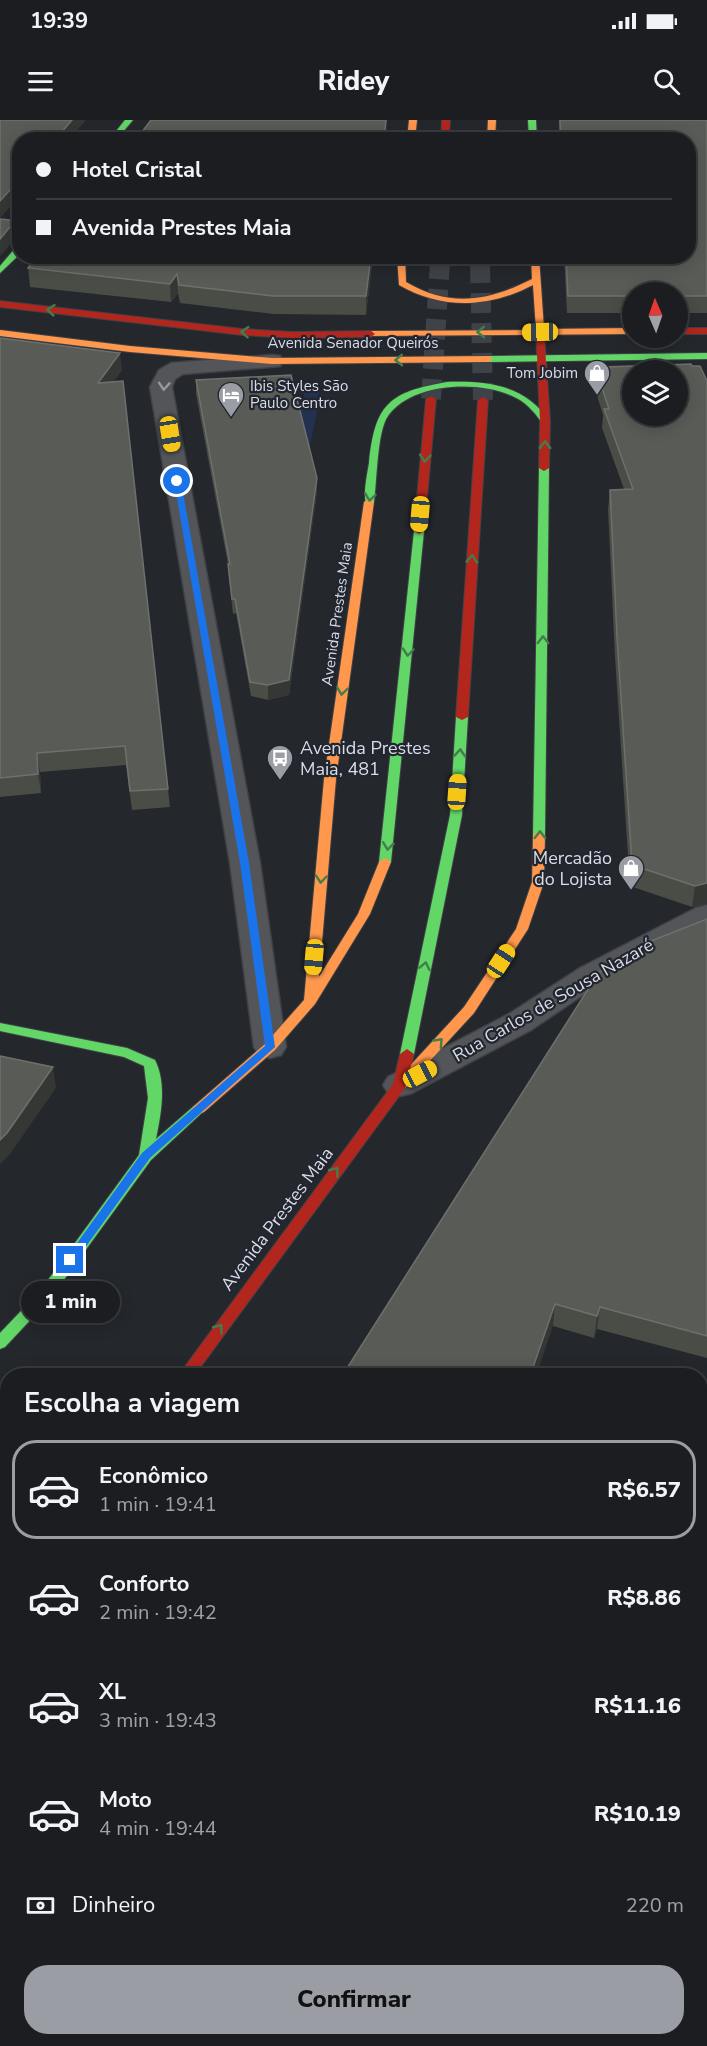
<!DOCTYPE html>
<html lang="pt">
<head>
<meta charset="utf-8">
<style>
  body { margin:0; font-family:"Nunito Sans",sans-serif; background:#282a2e; color:#f1f3f6; height:100vh; display:flex; flex-direction:column; font-size:22px; white-space:nowrap }
  * { box-sizing:border-box; margin:0 }
  p { font-size:20px; color:#a0a2a5 }
  .icon { flex:none; width:33px; height:33px; fill:none; stroke:currentColor; stroke-width:2; stroke-linecap:round; stroke-linejoin:round }
  .map { position:relative; flex:1; overflow:hidden }
  .side { position:absolute; left:0px; top:1248px; width:708px; height:678px; display:flex; flex-direction:column; background:#1b1d21; border-radius:24px 24px 0 0; box-shadow:0 3px 15px #0003,0 0 0 2px #393b3f }
  .side>* { flex:none }
  .guide { position:absolute; left:12px; top:12px; width:684px; height:132px; border-radius:24px; box-shadow:0 3px 15px #0003,0 0 0 2px #393b3f; display:grid; align-content:center; height:132px; padding:0 24px; background:#1b1d21 }
  .needle { width:39px; rotate:358deg }
  .buttons { position:absolute; left:622px; top:162px; display:grid; gap:12px }
  .buttons a { display:grid; place-items:center; width:66px; height:66px; border-radius:50%; background:#1b1d21; box-shadow:0 3px 15px #0003,0 0 0 2px #393b3f; font-size:30px }
  .end { position:absolute; width:27px; height:27px; margin:-14px; border:8px solid #1a73e8; background:#fff; box-shadow:0 0 0 3px #fff }
  .from { border-radius:50% }
  .bubble { position:absolute; height:42px; border-radius:21px; background:#1b1d21; box-shadow:0 3px 15px #0003,0 0 0 2px #393b3f; font-size:20px; font-weight:800; line-height:42px; text-align:center }
  .car { position:absolute; width:18px; height:36px; margin:-18px -9px; border-radius:8px; box-shadow:0 0 4px 2px #0007; background:linear-gradient(#f5c518 24%,#345 0 40%,#f5c518 0 76%,#345 0 86%,#f5c518 0) }
  .guide b { display:flex; align-items:center; gap:21px; height:57px; font-size:22px }
  .guide b+b { border-top:2px solid #393b3f }
  .guide i { width:15px; height:15px; background:#f1f3f6 }
  ul { padding:0; list-style:none }
  li { display:flex; align-items:center; gap:18px; height:99px; margin:0 12px 9px; padding:0 12px; border:3px solid transparent; border-radius:24px }
  li div { flex:1 }
  li b { display:block; font-size:22px }
  li em { font-style:normal; font-weight:800 }
  li.active { border-color:#9a9da4 }
  li>.icon { width:54px; height:54px; stroke-width:1.5 }
  h2 { padding:0 24px; font-size:27px; line-height:72px }
  .pay { display:flex; align-items:center; gap:15px; height:66px; padding:0 24px; font-size:22px }
  .pay p { margin-inline-start:auto }
  .primary-button { display:flex; gap:12px; margin-top:auto; padding:12px 24px }
  .primary-button a { flex:1; height:69px; border-radius:24px; background:#9a9da4; color:#111; font-size:24px; font-weight:800; line-height:69px; text-align:center }
  .status { display:flex; justify-content:space-between; align-items:center; height:42px; padding:0 30px; background:#1b1d21; direction:ltr }
  .status svg { height:16px; fill:currentColor }
  header { display:flex; justify-content:space-between; align-items:center; height:78px; padding:0 24px; background:#1b1d21; font-size:27px; font-weight:800 }
  .map>svg:first-child { display:block }
</style>
</head>
<body>
<div class="status"><b>19:39</b><svg viewBox="0 0 49 12"><path d="M0 12V9h3v3zM5 12V6h3v6zM10 12V3h3v9zM15 12V0h3v12zM26 1h20v11H26zM47 4h2v5h-2z"/></svg></div>
<header><svg class="icon" aria-label="menu" viewBox="0 0 24 24"><path d="M4 6h16M4 12h16M4 18h16"/></svg>Ridey<svg class="icon" aria-label="search" viewBox="0 0 24 24"><circle cx="10" cy="10" r="6"/><path d="M15 15l6 6"/></svg></header>
<div class="map">
<svg width="707" height="1926" viewBox="0 0 707 1926">
  <rect width="100%" height="100%" fill="#24272c"/>
  <!-- green -->
  <polygon fill="#22314f" points="319,266 318,287 308,335 208,341 203,307 216,306 260,290 307,287 302,267"/>
  <g fill="none" stroke-linecap="round" stroke-linejoin="round">
    <!-- highway-tunnel -->
    <g stroke="#3f4248" stroke-width="20" stroke-dasharray="20 10" stroke-linecap="butt">
      <polyline points="480,143 483,280"/>
      <polyline points="431,279 440,142"/>
    </g>
    <!-- street casing -->
    <g stroke="#3f4146" stroke-width="3">
      <g id="street">
        <polygon points="272,235 280,236 283,241 280,246 183,254 175,259 172,267 260,743 286,927 281,935 270,938 259,935 254,927 230,743 150,267 159,250 171,243"/>
        <polygon points="707,785 707,807 602,862 531,910 412,973 400,976 388,973 383,965 388,957 509,894 580,848 696,788"/>
      </g>
    </g>
    <!-- fast casing -->
    <g stroke="#3f4146" stroke-width="2">
      <g id="fast">
        <polygon points="125,0 133,0 116,20 109,20"/>
        <polygon points="528,0 536,0 537,20 529,20"/>
        <polygon points="17,126 20,126 20,134 0,153 0,146"/>
        <polygon points="707,233 707,239 489,242 485,239 489,236"/>
        <path d="M447 262C489 261 524 265 550 301L542 303C536 294 529 286 520 280 486 259 412 261 388 296 377 311 377 362 374 382L366 384C363 373 367 355 369 343 375 284 389 272 447 262Z"/>
        <polygon points="544,345 549,348 545,715 539,719 533,715 539,348"/>
        <polygon points="419,408 424,411 391,742 385,746 379,742 414,411"/>
        <polygon points="462,594 468,597 462,695 414,934 407,939 400,934 450,695 456,597"/>
        <path d="M0 903 127 928 155 940C167 964 161 994 156 1019L194 986 199 984 206 989 151 1040 50 1179 5 1227 0 1229V1213L40 1171 139 1035 148 978 144 946 124 937 0 911Z"/>
        <polygon points="8,1499 8,1519 0,1524 0,1503"/>
        <polygon points="8,1637 8,1660 0,1664 0,1641"/>
      </g>
    </g>
    <!-- slow casing -->
    <g stroke="#3f4146" stroke-width="2">
      <g id="slow">
        <polygon points="409,0 417,0 415,20 407,20"/>
        <polygon points="488,0 496,0 495,20 487,20"/>
        <path d="M397 136H405L406 162C450 188 489 181 532 159L531 136H539L544 209 633 208V214L368 216 367 214 371 211 536 210 533 165C489 188 442 190 399 165Z"/>
        <polygon points="436,136 444,136 443,144 437,144"/>
        <polygon points="0,210 130,226 272,238 489,236 493,239 489,242 272,244 130,232 0,216"/>
        <polygon points="369,379 374,382 336,659 319,857 358,794 379,742 385,738 391,742 370,794 315,884 275,930 204,992 199,994 192,989 194,986 265,924 304,880 324,659 364,382"/>
        <polygon points="539,711 545,715 544,762 528,809 474,893 405,968 395,968 393,965 395,962 464,887 516,809 532,762 533,715"/>
      </g>
    </g>
    <!-- jam casing -->
    <g stroke="#3f4146" stroke-width="2">
      <g id="jam">
        <polygon points="442,0 450,0 449,20 441,20"/>
        <polygon points="477,136 485,136 483,145 477,145"/>
        <polygon points="0,181 242,209 293,212 371,211 375,214 371,217 293,218 242,215 0,187"/>
        <rect x="678" y="208" width="29" height="6"/>
        <polygon points="540,209 544,212 550,301 549,348 544,351 539,348 540,301 536,212"/>
        <polygon points="431,276 436,279 424,411 419,414 414,411 426,279"/>
        <polygon points="483,277 488,280 468,597 462,600 456,597 478,280"/>
        <polygon points="407,929 414,934 405,968 194,1256 178,1256 393,964 400,934"/>
      </g>
    </g>
    <!-- street -->
    <use href="#street" fill="#535559" fill-rule="evenodd"/>
    <!-- fast -->
    <use href="#fast" fill="#63d668" fill-rule="evenodd"/>
    <!-- slow -->
    <use href="#slow" fill="#ff974d" fill-rule="evenodd"/>
    <!-- jam -->
    <use href="#jam" fill="#b3261e" fill-rule="evenodd"/>
  </g>
  <!-- wall -->
  <g fill="#494d45">
    <polygon points="559,0 707,0 707,193 678,193 678,172 633,172 633,193 567,193 564,136 688,136 688,20 559,20"/>
    <polygon points="20,101 20,120 11,123 0,136"/>
    <polygon points="38,136 373,136 366,195 274,194 180,183 178,173 171,182 30,167 28,148"/>
    <polygon points="0,218 122,250 113,262 168,669 170,687 132,690 126,645 40,652 41,673 0,677"/>
    <polygon points="692,246 707,261 707,784 692,787 630,766 615,537 608,389 610,370 624,369 602,308 603,295 595,269 596,250 603,250 603,247"/>
    <polygon points="196,260 317,371 289,575 268,580 251,576 236,493 233,494 229,458 228,444 196,274"/>
    <polygon points="707,799 707,1238 597,1209 594,1218 553,1206 342,1256"/>
    <polygon points="700,1369 707,1371 707,1494 700,1492"/>
    <polygon points="701,1704 707,1926 414,1926 393,1918 700,1918"/>
  </g>
  <!-- shaded-wall -->
  <g fill="#343734">
    <polygon points="72,0 86,0 69,20 55,20"/>
    <polygon points="386,0 387,0 386,20 384,20"/>
    <polygon points="20,59 20,76 0,98 0,81"/>
    <polygon points="18,105 19,120 11,123 0,136 0,119 10,107"/>
    <polygon points="371,136 373,136 366,195 366,176"/>
    <polygon points="177,154 178,173 171,182 170,164"/>
    <polygon points="120,233 122,250 100,280 98,263"/>
    <polygon points="317,358 317,371 289,575 268,580 268,565"/>
    <polygon points="37,633 40,652 41,673 38,654"/>
    <polygon points="707,763 707,784 692,787 695,766"/>
    <polygon points="53,947 56,968 10,1034 0,1044 0,1020"/>
    <polygon points="555,1184 553,1206 536,1256 530,1256"/>
    <polygon points="600,1187 597,1209 594,1218 597,1196"/>
  </g>
  <!-- building -->
  <g fill="#595c56" stroke="#6d706c" stroke-width="1.5" fill-rule="evenodd">
    <polygon points="0,0 72,0 55,20 20,20 20,59 0,81"/>
    <polygon points="151,0 386,0 384,20 139,20 141,13"/>
    <polygon points="560,0 707,0 707,176 678,176 678,172 633,172 633,176 568,176 566,136 688,136 688,20 561,20"/>
    <polygon points="0,99 20,101 20,106 18,105 10,107 0,119"/>
    <polygon points="38,136 371,136 366,176 273,176 179,165 177,154 170,164 28,148"/>
    <polygon points="0,218 120,233 98,263 123,261 168,669 130,671 125,626 37,633 38,654 0,658"/>
    <path d="M691 244 692 246H700L707 261V763L695 766 632 745 617 517 610 370 633 369 604 289H609L596 250H604L603 247ZM633 250H678V296H633Z"/>
    <polygon points="291,255 317,358 289,560 268,565 250,562 235,479 232,479 228,444 230,444 196,260"/>
    <polygon points="707,799 707,1216 600,1187 597,1196 555,1184 530,1256 342,1256 599,852 631,836 646,823"/>
    <polygon points="0,936 53,947 7,1013 0,1020"/>
    <polygon points="700,1369 707,1371 707,1472 700,1470"/>
    <polygon points="707,1682 707,1926 420,1926 424,1918 700,1918 700,1704"/>
  </g>
  <!-- one-way arrows -->
  <defs><path id="oneway-chevron" d="M-2-3.5L2.5 0L-2 3.5" fill="none" stroke-width="1.6" stroke-linecap="round" stroke-linejoin="round" transform="scale(1.5)"/></defs>
  <g stroke="#427e4c">
    <use href="#oneway-chevron" transform="translate(51 190) rotate(-174)"/>
    <use href="#oneway-chevron" transform="translate(245 212) rotate(-176)"/>
    <use href="#oneway-chevron" transform="translate(481 212) rotate(179)"/>
    <use href="#oneway-chevron" transform="translate(399 240) rotate(179)"/>
    <use href="#oneway-chevron" transform="translate(545 325) rotate(-90)"/>
    <use href="#oneway-chevron" transform="translate(425 338) rotate(95)"/>
    <use href="#oneway-chevron" transform="translate(370 377) rotate(98)"/>
    <use href="#oneway-chevron" transform="translate(472 439) rotate(-86)"/>
    <use href="#oneway-chevron" transform="translate(543 520) rotate(-90)"/>
    <use href="#oneway-chevron" transform="translate(408 532) rotate(95)"/>
    <use href="#oneway-chevron" transform="translate(342 571) rotate(98)"/>
    <use href="#oneway-chevron" transform="translate(460 633) rotate(-86)"/>
    <use href="#oneway-chevron" transform="translate(540 715) rotate(-89)"/>
    <use href="#oneway-chevron" transform="translate(388 726) rotate(97)"/>
    <use href="#oneway-chevron" transform="translate(321 759) rotate(95)"/>
    <use href="#oneway-chevron" transform="translate(425 846) rotate(-78)"/>
    <use href="#oneway-chevron" transform="translate(439 922) rotate(-47)"/>
    <use href="#oneway-chevron" transform="translate(335 1051) rotate(-53)"/>
    <use href="#oneway-chevron" transform="translate(219 1208) rotate(-53)"/>
  </g>
  <use stroke="#96999e" href="#oneway-chevron" transform="translate(164 266) rotate(94)"/>
  <!-- route -->
  <polygon fill="#1a73e8" points="177,359 181,361 249,743 275,927 150,1038 74,1143 70,1144 65,1140 67,1137 142,1033 265,926 240,743 174,361"/>
  <!-- icons -->
  <defs>
    <g id="shop-pin" transform="scale(1.35)"><path d="M0 17L-7.5 6A9.5 9.5 0 1 1 7.5 6Z" fill="#9a9da4" stroke="#212630"/><path d="M-5-2.5h2.3a2.7 3.5 0 0 1 5.4 0H5L5.5 6h-11ZM-1.5-2.5h3a1.5 2.3 0 0 0-3 0Z" fill="#fff"/></g>
    <g id="hotel-pin" transform="scale(1.35)"><path d="M0 17L-7.5 6A9.5 9.5 0 1 1 7.5 6Z" fill="#9a9da4" stroke="#212630"/><path d="M-6-4.5h1.5V1H6V5H4.5V3h-9V5H-6ZM-4 0a1.8 1.8 0 1 1 3.6 0ZM.5 0V-2.5h3Q6-2.5 6 0Z" fill="#fff"/></g>
    <g id="bus-pin" transform="scale(1.35)"><path d="M0 17L-7.5 6A9.5 9.5 0 1 1 7.5 6Z" fill="#9a9da4" stroke="#212630"/><path d="M-5-6H5V4H4V6H2V4H-2V6H-4V4H-5ZM-3.5-4V0h7V-4ZM-3.5 1.2v1.5H-2V1.2ZM2 1.2v1.5H3.5V1.2Z" fill="#fff"/></g>
  </defs>
  <g fill-rule="evenodd">
    <use href="#shop-pin" x="597" y="253"/>
    <use href="#hotel-pin" x="231" y="275"/>
    <use href="#bus-pin" x="280" y="638"/>
    <use href="#shop-pin" x="631" y="748"/>
  </g>
  <g text-anchor="middle" stroke-width="4.5" stroke-linejoin="round" paint-order="stroke">
    <!-- far-street labels -->
    <g font-size="15" fill="#dadde4" stroke="#212630">
      <text x="353" y="228">Avenida Senador Queirós</text>
      <text transform="translate(337 494) rotate(-82)" y="5">Avenida Prestes Maia</text>
    </g>
    <!-- far-poi labels -->
    <g font-size="15" fill="#dadde4" stroke="#212630" text-anchor="end">
      <text x="578" y="258">Tom Jobim</text>
      <text x="250" y="271" text-anchor="start">Ibis Styles São<tspan x="250" dy="17">Paulo Centro</tspan></text>
    </g>
    <!-- poi labels -->
    <g font-size="18" fill="#dadde4" stroke="#212630" text-anchor="start">
      <text x="300" y="634">Avenida Prestes<tspan x="300" dy="21">Maia, 481</tspan></text>
      <text x="612" y="744" text-anchor="end">Mercadão<tspan x="612" dy="21">do Lojista</tspan></text>
    </g>
    <!-- street labels -->
    <g font-size="18" fill="#dadde4" stroke="#212630">
      <text transform="translate(553 880) rotate(-30)" y="6">Rua Carlos de Sousa Nazaré</text>
      <text transform="translate(277 1099) rotate(-53)" y="6">Avenida Prestes Maia</text>
    </g>
  </g>
</svg>
<div class="buttons">
<a><svg class="needle" viewBox="-14 -14 28 28"><path d="M0-13l5 13h-10z" fill="#e53935"/><path d="M0 13l5-13h-10z" fill="#a0a2a5"/></svg></a>
<a><svg class="icon" aria-label="layers" viewBox="0 0 24 24"><path d="M12 4l9 5-9 5-9-5zM3 14l9 5 9-5"/></svg></a>
</div>
<i class="end from" style="left:177px;top:361px"></i>
<i class="end" style="left:70px;top:1140px"></i>
<div class="bubble" style="left:21px;top:1161px;width:99px">1 min</div>
<i class="car" style="left:540px;top:212px;rotate:269deg"></i>
<i class="car" style="left:170px;top:314px;rotate:171deg"></i>
<i class="car" style="left:420px;top:394px;rotate:185deg"></i>
<i class="car" style="left:457px;top:672px;rotate:4deg"></i>
<i class="car" style="left:314px;top:837px;rotate:185deg"></i>
<i class="car" style="left:501px;top:841px;rotate:33deg"></i>
<i class="car" style="left:420px;top:954px;rotate:62deg"></i>
<div class="guide">
<b><i class="from"></i>Hotel Cristal</b>
<b><i></i>Avenida Prestes Maia</b>
</div>
<section class="side">
<h2>Escolha a viagem</h2>
<ul>
<li class="active"><svg class="icon" aria-label="car" viewBox="0 0 24 24"><path d="M5 17H2v-5l4-1 3-4h7l3 4 3 1v5h-3M9 17h6M6 11h13"/><circle cx="7" cy="17" r="2"/><circle cx="17" cy="17" r="2"/></svg><div><b>Econômico</b><p>1 min · 19:41</p></div><em>R$6.57</em></li>
<li><svg class="icon" aria-label="car" viewBox="0 0 24 24"><path d="M5 17H2v-5l4-1 3-4h7l3 4 3 1v5h-3M9 17h6M6 11h13"/><circle cx="7" cy="17" r="2"/><circle cx="17" cy="17" r="2"/></svg><div><b>Conforto</b><p>2 min · 19:42</p></div><em>R$8.86</em></li>
<li><svg class="icon" aria-label="car" viewBox="0 0 24 24"><path d="M5 17H2v-5l4-1 3-4h7l3 4 3 1v5h-3M9 17h6M6 11h13"/><circle cx="7" cy="17" r="2"/><circle cx="17" cy="17" r="2"/></svg><div><b>XL</b><p>3 min · 19:43</p></div><em>R$11.16</em></li>
<li><svg class="icon" aria-label="car" viewBox="0 0 24 24"><path d="M5 17H2v-5l4-1 3-4h7l3 4 3 1v5h-3M9 17h6M6 11h13"/><circle cx="7" cy="17" r="2"/><circle cx="17" cy="17" r="2"/></svg><div><b>Moto</b><p>4 min · 19:44</p></div><em>R$10.19</em></li>
</ul>
<div class="pay"><svg class="icon" aria-label="cash" viewBox="0 0 24 24"><path d="M3 7h18v10H3z"/><circle cx="12" cy="12" r="2"/></svg>Dinheiro<p>220 m</p></div>
<div class="primary-button"><a>Confirmar</a></div>
</section>
</div>
</body>
</html>
